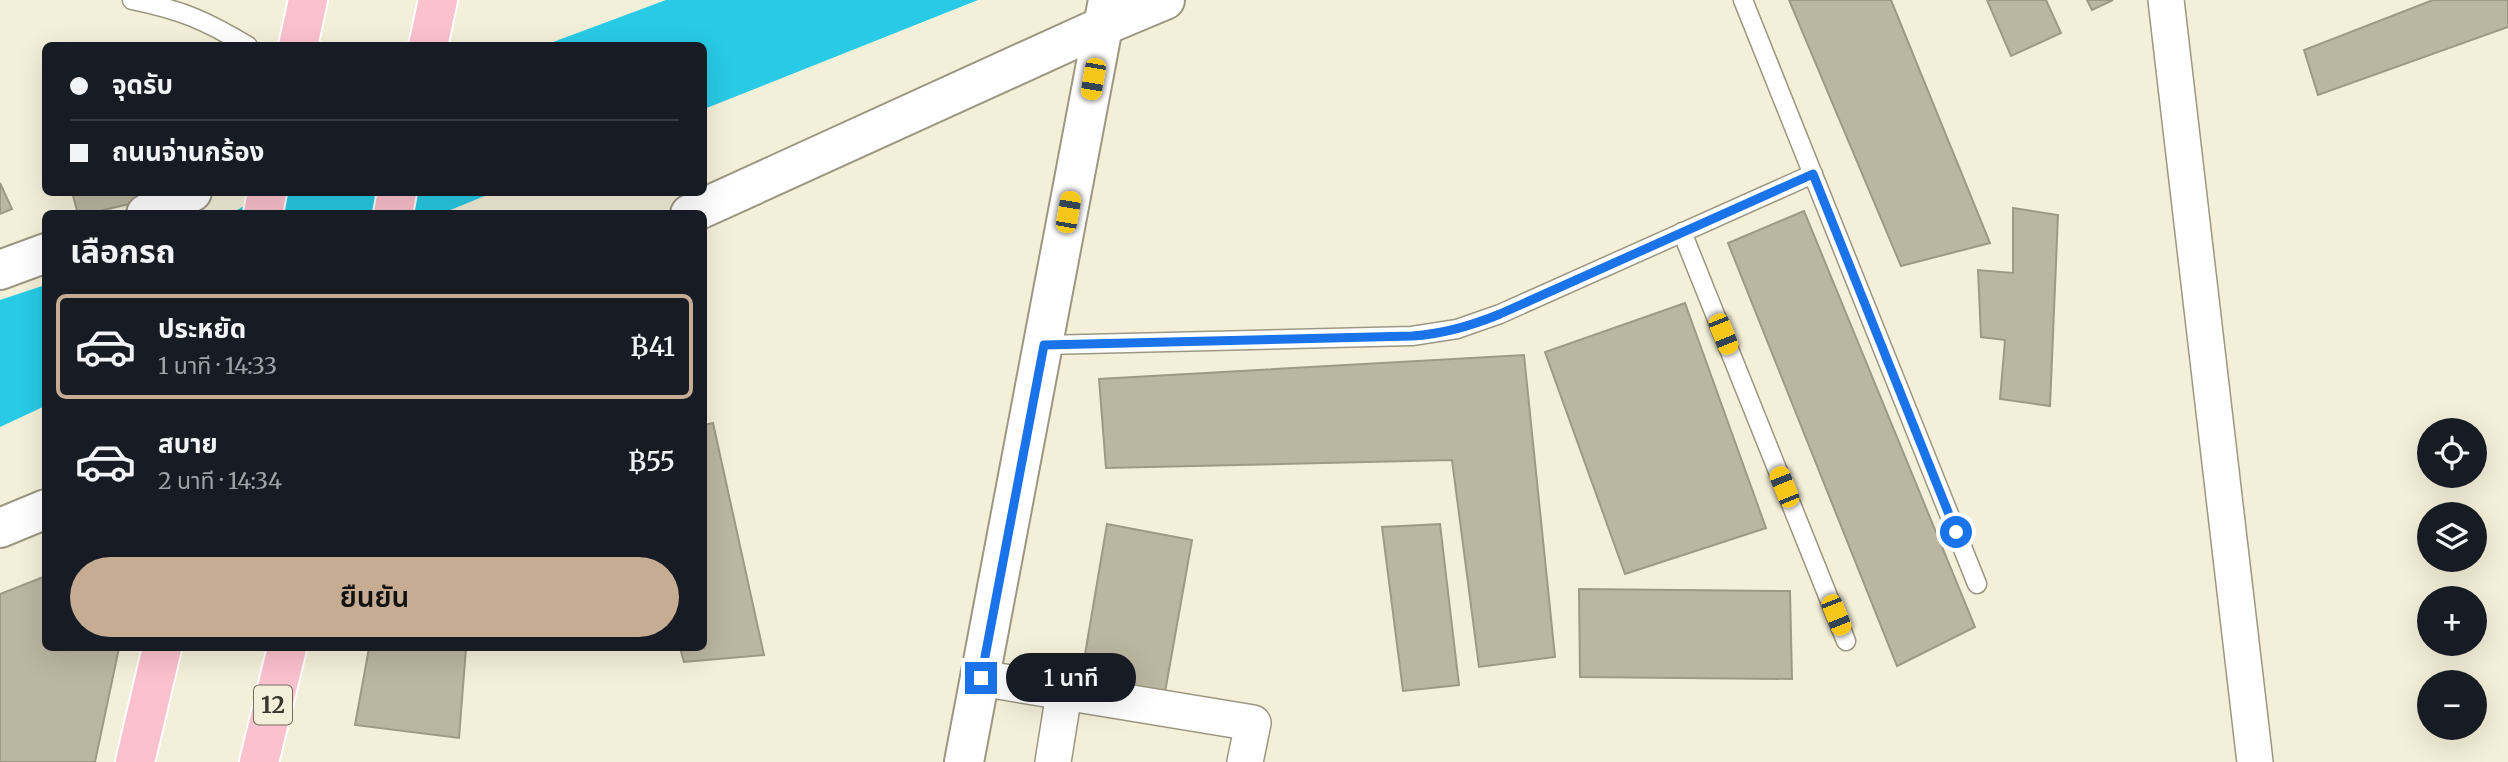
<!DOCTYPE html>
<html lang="th">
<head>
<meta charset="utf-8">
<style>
  body { margin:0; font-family:Merriweather,"Noto Sans Thai",serif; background:#20242c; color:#f1f3f6; height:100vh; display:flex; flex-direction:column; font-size:26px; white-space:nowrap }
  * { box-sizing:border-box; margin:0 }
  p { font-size:23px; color:#9ea1a6 }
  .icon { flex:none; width:38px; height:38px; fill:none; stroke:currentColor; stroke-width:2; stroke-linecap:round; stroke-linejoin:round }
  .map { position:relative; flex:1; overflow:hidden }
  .panel { position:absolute; left:42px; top:210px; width:665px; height:441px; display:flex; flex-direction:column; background:#171b24; border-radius:10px; box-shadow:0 7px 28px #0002 }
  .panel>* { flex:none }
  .guide { position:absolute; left:42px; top:42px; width:665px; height:154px; border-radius:10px; box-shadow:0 7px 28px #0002; display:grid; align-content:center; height:154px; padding:0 28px; background:#171b24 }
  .buttons { position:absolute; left:2417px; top:418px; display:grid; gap:14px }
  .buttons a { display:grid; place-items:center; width:70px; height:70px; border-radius:50%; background:#171b24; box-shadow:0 7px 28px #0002; font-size:35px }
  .end { position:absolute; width:32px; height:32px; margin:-16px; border:9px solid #1a73e8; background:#fff; box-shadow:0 0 0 4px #fff }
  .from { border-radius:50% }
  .bubble { position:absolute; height:49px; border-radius:24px; background:#171b24; box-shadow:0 7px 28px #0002; font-size:23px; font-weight:600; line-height:49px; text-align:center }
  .car { position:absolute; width:21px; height:42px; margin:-21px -10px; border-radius:9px; box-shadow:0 0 5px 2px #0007; background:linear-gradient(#f5c518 24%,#345 0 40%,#f5c518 0 76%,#345 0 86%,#f5c518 0) }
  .guide b { display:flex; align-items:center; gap:24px; height:66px; font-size:26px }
  .guide b+b { border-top:2px solid #363941 }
  .guide i { width:18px; height:18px; background:#f1f3f6 }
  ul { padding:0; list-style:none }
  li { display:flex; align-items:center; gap:21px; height:105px; margin:0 14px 10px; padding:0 14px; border:4px solid transparent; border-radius:10px }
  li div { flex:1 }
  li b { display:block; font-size:26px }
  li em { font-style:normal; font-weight:600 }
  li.on { border-color:#c6ac92 }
  li>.icon { width:63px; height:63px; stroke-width:1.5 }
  h2 { padding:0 28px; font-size:32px; line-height:84px }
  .primary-button { display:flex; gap:14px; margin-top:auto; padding:14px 28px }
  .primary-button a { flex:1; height:80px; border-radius:42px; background:#c6ac92; color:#111; font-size:28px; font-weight:600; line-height:80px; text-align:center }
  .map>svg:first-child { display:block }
</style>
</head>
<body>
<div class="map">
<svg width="2508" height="762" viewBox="0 0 2508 762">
  <rect width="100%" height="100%" fill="#f4efd8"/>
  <!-- water -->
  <g fill="#28cae5">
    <polygon points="666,0 978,0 704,109 704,46 545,45"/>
    <polygon points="267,193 492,193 443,213 230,214"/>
    <polygon points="45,285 45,406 0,427 0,300"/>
  </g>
  <!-- building -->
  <g fill="#bbb6a0" stroke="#9e9984" stroke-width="2">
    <polygon points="1789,0 1891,0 1990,243 1901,266"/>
    <polygon points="1987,0 2046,0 2061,33 2011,56"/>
    <polygon points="2087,0 2113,0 2092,10"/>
    <polygon points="2433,0 2508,0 2508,27 2318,95 2304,50"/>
    <polygon points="0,183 12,209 0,214"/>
    <polygon points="72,192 180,192 87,214 78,214"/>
    <polygon points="2013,208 2058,215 2050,406 2000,399 2005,340 1981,337 1978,270 2013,273"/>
    <polygon points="1804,211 1975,627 1897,666 1728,243"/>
    <polygon points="1685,303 1766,528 1625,574 1545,352"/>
    <polygon points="1524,355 1555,657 1479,667 1452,460 1106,468 1099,379"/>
    <polygon points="713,423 764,655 684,662 680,648 704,648 704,425"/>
    <polygon points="1107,524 1192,540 1164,698 1081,678"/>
    <polygon points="1440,524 1459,685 1403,691 1382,527"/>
    <polygon points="46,576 46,648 119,648 95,762 0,762 0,594"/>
    <polygon points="1579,589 1790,591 1792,679 1580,677"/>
    <polygon points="369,648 466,648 459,738 355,725"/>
  </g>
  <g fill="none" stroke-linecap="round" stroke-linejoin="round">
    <!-- service casing -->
    <g stroke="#9c9782" stroke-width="21">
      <g id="service">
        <path d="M132 0C181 10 205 20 248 46"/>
        <polyline points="1743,0 1977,584"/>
        <polyline points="1682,232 1846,641"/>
        <polyline points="1044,345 1412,336 1457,329 1500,314 1813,174"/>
      </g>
    </g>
    <!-- minor casing -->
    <g stroke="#9c9782" stroke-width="38">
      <g id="minor">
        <polyline points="2166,0 2255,762"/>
        <polyline points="980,678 1253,723 1245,762"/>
        <polyline points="1053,762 1064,693"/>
      </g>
    </g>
    <!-- tertiary casing -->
    <g stroke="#9c9782" stroke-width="42">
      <g id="tertiary">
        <polyline points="146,214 192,192"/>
        <polyline points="690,214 1103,26 1165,0"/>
        <polyline points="0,270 46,253"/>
        <polyline points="0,528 46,509"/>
        <polyline points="964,762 1108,0"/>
      </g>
    </g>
    <!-- primary casing -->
    <g stroke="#fff" stroke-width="42">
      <g id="primary">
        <polyline points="298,46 308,0"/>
        <polyline points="428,46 438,0"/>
        <polyline points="263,214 267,192"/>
        <polyline points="393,214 397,192"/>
        <polyline points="135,762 162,648"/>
        <polyline points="259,762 287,648"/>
      </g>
    </g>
    <!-- service -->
    <use href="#service" stroke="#fff" stroke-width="18"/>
    <!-- minor -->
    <use href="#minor" stroke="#fff" stroke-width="35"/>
    <!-- tertiary -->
    <use href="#tertiary" stroke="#fff" stroke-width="38"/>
    <!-- primary -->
    <use href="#primary" stroke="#fbc1cc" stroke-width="38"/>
  </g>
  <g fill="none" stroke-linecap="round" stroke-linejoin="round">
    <!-- route -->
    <path stroke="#1a73e8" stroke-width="9" d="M981 678 1044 345 1412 336C1443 334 1471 326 1500 314L1813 174 1956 532"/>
  </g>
  <g text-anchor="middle" stroke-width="6" stroke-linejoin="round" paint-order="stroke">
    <!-- shield labels -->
    <rect fill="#f4efd8" stroke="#706e60" stroke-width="2" x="254" y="685.5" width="38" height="39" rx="5"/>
    <g font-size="23" font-weight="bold" fill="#38362d">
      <text x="273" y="713">12</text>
    </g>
  </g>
</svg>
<div class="buttons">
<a><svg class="icon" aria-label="locate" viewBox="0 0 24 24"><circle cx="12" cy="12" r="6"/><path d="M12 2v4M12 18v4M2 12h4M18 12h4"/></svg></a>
<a><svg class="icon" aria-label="layers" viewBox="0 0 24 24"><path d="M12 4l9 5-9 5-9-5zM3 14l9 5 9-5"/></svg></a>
<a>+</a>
<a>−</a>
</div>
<i class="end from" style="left:1956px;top:532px"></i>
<i class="end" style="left:981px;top:678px"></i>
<div class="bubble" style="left:1006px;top:653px;width:130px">1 นาที</div>
<i class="car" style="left:1093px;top:79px;rotate:190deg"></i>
<i class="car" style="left:1068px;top:212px;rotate:10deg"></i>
<i class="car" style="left:1723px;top:334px;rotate:158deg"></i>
<i class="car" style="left:1784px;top:487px;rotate:338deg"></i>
<i class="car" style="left:1836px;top:615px;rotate:158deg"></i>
<div class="guide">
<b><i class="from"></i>จุดรับ</b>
<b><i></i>ถนนจ่านกร้อง</b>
</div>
<section class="panel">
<h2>เลือกรถ</h2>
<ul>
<li class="on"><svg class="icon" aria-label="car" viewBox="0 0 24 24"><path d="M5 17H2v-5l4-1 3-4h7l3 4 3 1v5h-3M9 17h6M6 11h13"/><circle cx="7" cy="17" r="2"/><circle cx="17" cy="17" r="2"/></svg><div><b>ประหยัด</b><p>1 นาที · 14:33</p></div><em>฿41</em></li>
<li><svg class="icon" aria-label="car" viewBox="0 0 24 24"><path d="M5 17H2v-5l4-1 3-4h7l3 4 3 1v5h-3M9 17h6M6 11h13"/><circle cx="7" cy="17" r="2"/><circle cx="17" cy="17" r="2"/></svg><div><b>สบาย</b><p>2 นาที · 14:34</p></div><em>฿55</em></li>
</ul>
<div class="primary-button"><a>ยืนยัน</a></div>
</section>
</div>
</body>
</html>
